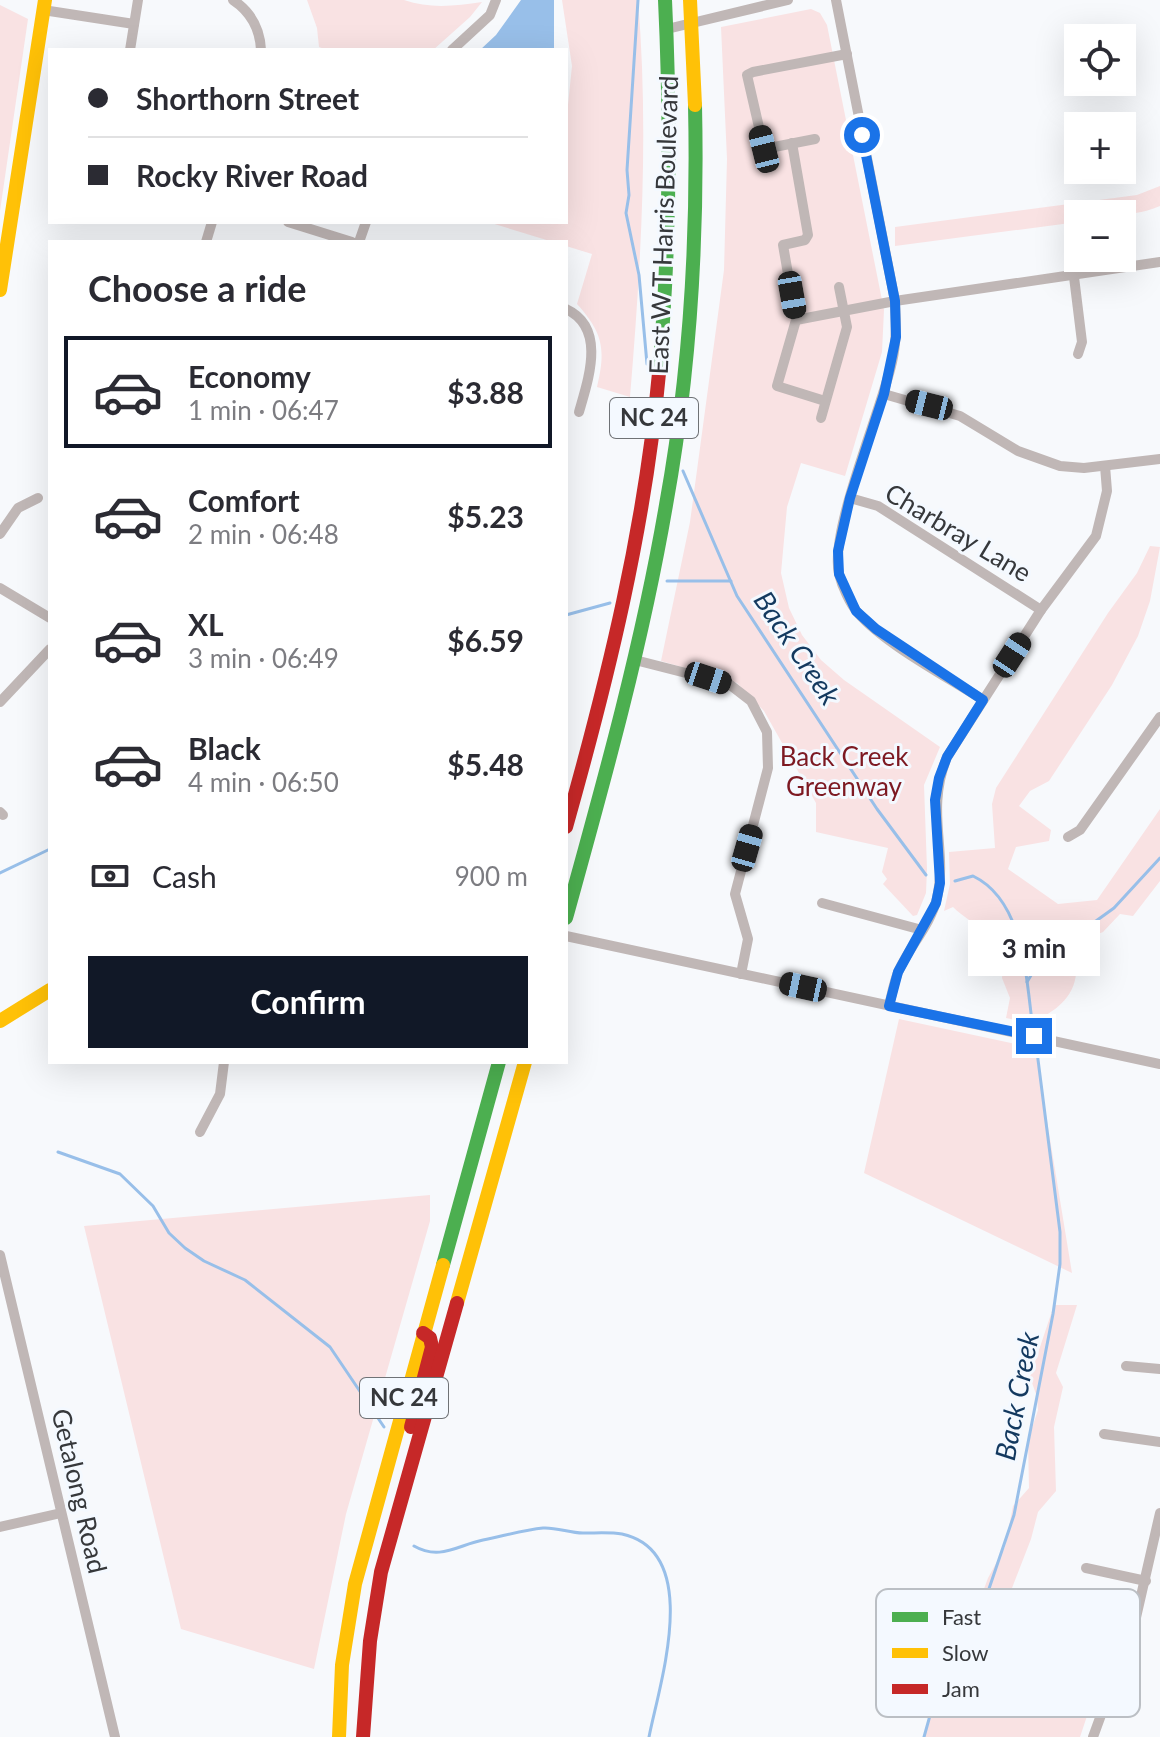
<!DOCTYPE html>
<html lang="en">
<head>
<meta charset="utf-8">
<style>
  body { margin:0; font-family:Lato,sans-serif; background:#f2f2f3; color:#2b2b33; height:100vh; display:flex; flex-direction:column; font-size:30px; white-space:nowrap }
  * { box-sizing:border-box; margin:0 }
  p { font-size:26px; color:#7c7c81 }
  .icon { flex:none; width:44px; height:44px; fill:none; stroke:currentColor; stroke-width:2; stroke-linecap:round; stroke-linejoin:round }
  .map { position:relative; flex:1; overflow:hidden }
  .panel { position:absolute; left:48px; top:240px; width:520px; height:824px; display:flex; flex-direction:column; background:#fff; border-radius:0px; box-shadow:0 8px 32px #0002 }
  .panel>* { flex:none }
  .top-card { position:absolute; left:48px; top:48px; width:520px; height:176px; border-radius:0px; box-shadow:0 8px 32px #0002; display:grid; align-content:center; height:176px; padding:0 40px; background:#fff }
  .fabs { position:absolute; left:1064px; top:24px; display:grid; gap:16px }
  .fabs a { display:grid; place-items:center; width:72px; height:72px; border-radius:0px; background:#fff; box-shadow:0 8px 32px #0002; font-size:40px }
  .end { position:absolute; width:36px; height:36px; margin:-18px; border:10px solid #1a73e8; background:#fff; box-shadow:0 0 0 4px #fff }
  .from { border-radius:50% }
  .bubble { position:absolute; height:56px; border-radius:0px; background:#fff; box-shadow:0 8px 32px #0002; font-size:26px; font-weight:700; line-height:56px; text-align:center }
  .car { position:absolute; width:24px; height:48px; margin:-24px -12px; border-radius:10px; box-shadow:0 0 6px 2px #0007; background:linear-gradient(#222 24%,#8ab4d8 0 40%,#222 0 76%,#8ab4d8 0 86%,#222 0) }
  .top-card b { display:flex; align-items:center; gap:28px; height:76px; font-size:30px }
  .top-card b+b { border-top:2px solid #e1e1e2 }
  .top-card i { width:20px; height:20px; background:#2b2b33 }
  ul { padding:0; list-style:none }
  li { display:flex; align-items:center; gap:24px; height:112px; margin:0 16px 12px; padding:0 24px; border:4px solid transparent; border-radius:0px }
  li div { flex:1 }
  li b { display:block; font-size:30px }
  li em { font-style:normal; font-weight:700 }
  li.on { border-color:#111827 }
  li>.icon { width:72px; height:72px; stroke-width:1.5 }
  h2 { padding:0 40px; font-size:36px; line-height:96px }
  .pay { display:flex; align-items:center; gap:20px; height:88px; padding:0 40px; font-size:30px }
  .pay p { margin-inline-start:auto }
  .cta { display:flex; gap:16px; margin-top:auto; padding:16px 40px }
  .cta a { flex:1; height:92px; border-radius:0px; background:#111827; color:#fff; font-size:32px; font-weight:700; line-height:92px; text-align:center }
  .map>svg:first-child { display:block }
</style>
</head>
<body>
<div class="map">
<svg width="1160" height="1737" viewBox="0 0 1160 1737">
  <rect width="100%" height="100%" fill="#f7f9fc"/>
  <!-- green -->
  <g fill="#f9e2e3">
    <path d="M307 0H404C430 9 455 6 482 2L470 17 433 50H327L319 47 317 28Z"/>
    <path d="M562 0H638C649 132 641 265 630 397L597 387C606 349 603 333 577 304L592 254 566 246V242H553L488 222H566V124L572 66Z"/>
    <polygon points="0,5 28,19 0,211"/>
    <polygon points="811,9 820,13 827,25 884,310 882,352 845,476 801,463 787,507 781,573 789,608 802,635 821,660 844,680 940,747 924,785 927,869 926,893 917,915 913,916 883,884 887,879 882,872 888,848 816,832 816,803 764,711 737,683 661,661 690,522 724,270 727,159 721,27"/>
    <path d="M1160 186V206C1131 218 1109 214 1078 214V222L895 246V227L1137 195Z"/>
    <path d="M1150 546 1160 547 1150 601 1138 636 1112 685 1049 781 1030 791 1019 806 1051 830 1049 841 1016 847 1008 869 1058 904 1097 900 1160 809V881L1133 916 1120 914 1103 932 1086 939 1088 945 1075 956C1081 988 1065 1006 1037 1020L1036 1024 1006 1018 1010 998 1002 978 1003 965C992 959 991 943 983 932 978 924 961 916 953 907L944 911 950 884 949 852 995 848 992 804 996 788 1108 613 1137 573Z"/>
    <polygon points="899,1019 1035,1048 1072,1273 864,1173"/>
    <polygon points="430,1195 430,1221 346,1514 314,1669 181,1629 84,1226"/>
    <polygon points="1054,1305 1077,1305 1056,1373 1063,1387 1054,1427 1056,1491 1038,1512 1031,1539 1002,1614 975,1662 1093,1698 1080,1737 924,1737 945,1657 954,1649 977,1608 988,1578 1005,1547 1013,1506 1029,1488 1028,1440 1038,1410 1037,1397 1030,1377"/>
  </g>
  <!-- water -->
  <polygon fill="#98bfe9" points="521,0 554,0 554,50 480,50 496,35"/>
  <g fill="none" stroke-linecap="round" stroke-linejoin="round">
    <!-- stream -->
    <g stroke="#98bfe9" stroke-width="3">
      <polyline points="638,0 627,170 629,195 626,213 639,275 647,364"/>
      <polyline points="683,471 737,596 877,809 926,875"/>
      <polyline points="667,581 731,581"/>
      <polyline points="566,615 610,603"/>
      <polyline points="0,873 50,849"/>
      <path d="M955 881 973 876C1025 901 1026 980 1033 1029"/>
      <polyline points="1027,982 1039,962 1114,908 1160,858"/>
      <polyline points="58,1152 120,1174 153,1206 169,1233 185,1248 204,1261 245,1280 330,1347 384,1427"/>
      <path d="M414 1546C440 1561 458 1545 483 1540 503 1536 524 1530 543 1528 557 1527 572 1534 585 1533 597 1533 611 1532 622 1534 704 1552 659 1685 649 1737"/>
      <polyline points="924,1737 938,1687 975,1630 1014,1515 1053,1314 1060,1264 1060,1232 1036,1044"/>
    </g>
    <!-- street -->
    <g stroke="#c0b7b6" stroke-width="10">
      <path d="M233 0C251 12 260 28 261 50"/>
      <path d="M836 0 895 301C896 322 897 341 892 362 881 412 829 531 839 574 842 586 850 604 858 613 886 645 946 676 983 700"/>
      <polyline points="43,10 134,24"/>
      <polyline points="667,29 788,0"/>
      <polyline points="130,50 138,0"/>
      <polyline points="452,50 490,15 496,0"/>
      <polyline points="815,139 764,149 747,75 753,72 847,54"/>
      <polyline points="792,143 808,235 805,240 783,245 796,320 777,386 825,401"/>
      <polyline points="288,222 352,242"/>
      <polyline points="206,242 212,222"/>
      <polyline points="359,242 366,222"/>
      <polyline points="1074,277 1082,342 1078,354"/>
      <path d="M566 309C607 328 588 380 579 412"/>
      <polyline points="796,320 895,301 1160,262"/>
      <polyline points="884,394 960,416 1018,451 1060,466 1084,468 1160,459"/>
      <polyline points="821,418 847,327 839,287"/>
      <polyline points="850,498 878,506 1041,610"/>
      <polyline points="0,534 18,508 38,498"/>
      <polyline points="0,588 50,618"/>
      <polyline points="635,660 729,684 751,701 767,732 768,768 735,894 748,939 741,974"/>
      <polyline points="0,702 50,649"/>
      <polyline points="0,812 3,815"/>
      <polyline points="1068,837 1080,830 1160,717"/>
      <polyline points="822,903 922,930"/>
      <polyline points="566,936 1160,1064"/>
      <path d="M889 1006C892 994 894 981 899 970 910 946 931 924 937 898 948 849 925 812 947 757L1041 610 1096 536 1107 491 1105 466"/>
      <polyline points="200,1132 220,1094 224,1062"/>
      <polyline points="0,1255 115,1737"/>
      <polyline points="1126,1366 1160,1369"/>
      <polyline points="1104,1434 1160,1442"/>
      <polyline points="0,1527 61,1513"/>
      <polyline points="1086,1568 1146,1581"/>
      <polyline points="1075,1637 1125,1651"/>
      <polyline points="1093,1737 1135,1622 1160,1513"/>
    </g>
    <!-- fast -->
    <g stroke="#4caf50" stroke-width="14">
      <path d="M659 373C670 248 671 125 665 0"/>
      <path d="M566 918C604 781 642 645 666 505 690 373 698 239 695 105"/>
      <polyline points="443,1265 499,1062"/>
    </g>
    <!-- slow -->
    <g stroke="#ffc107" stroke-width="14">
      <polyline points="690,0 695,105"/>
      <polyline points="0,290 45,0"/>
      <polyline points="0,1021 50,990"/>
      <polyline points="457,1303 525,1062"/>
      <polyline points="339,1737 342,1665 355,1584 443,1265"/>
    </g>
    <!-- jam -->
    <g stroke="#c62828" stroke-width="14">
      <path d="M566 827C608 678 645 528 659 373"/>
      <polyline points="411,1427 432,1347 430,1338 423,1333"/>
      <polyline points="363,1737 370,1641 381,1572 457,1303"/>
    </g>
  </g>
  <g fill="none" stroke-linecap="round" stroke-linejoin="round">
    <!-- route -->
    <polyline stroke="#1a73e8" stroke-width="10" points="862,135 895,301 896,337 884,394 850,498 838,551 839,574 856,611 876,629 983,700 947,757 939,778 935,800 940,883 936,903 898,972 889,1006 1034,1036"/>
  </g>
  <g text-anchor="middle" stroke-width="6" stroke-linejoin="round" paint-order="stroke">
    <!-- shield labels -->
    <g fill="#f4f9ff" stroke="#6f7276" stroke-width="2">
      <rect x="610" y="398" width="88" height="40" rx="6"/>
      <rect x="360" y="1378" width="88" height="40" rx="6"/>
    </g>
    <g font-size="24" font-weight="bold" fill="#36383b">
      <text x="654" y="426">NC 24</text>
      <text x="404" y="1406">NC 24</text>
    </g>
    <!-- street labels -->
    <g font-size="26" fill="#36383b" stroke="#f4f9ff">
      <text transform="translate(664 225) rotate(-88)" y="9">East W T Harris Boulevard</text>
      <text transform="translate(958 533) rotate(31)" y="9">Charbray Lane</text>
      <text transform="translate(79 1491) rotate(77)" y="9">Getalong Road</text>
    </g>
    <!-- park labels -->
    <g font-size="26" fill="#7d1922" stroke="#f4f9ff">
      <text x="844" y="766">Back Creek<tspan x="844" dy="30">Greenway</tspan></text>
    </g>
    <!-- water labels -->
    <g font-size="28" font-style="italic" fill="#13395f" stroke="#f4f9ff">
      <text transform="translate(797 648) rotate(56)" y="10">Back Creek</text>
      <text transform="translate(1017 1396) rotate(-79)" y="10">Back Creek</text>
    </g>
  </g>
  <!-- legend -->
  <rect x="876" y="1589" width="264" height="128" rx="12" fill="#f4f9ff" stroke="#bbbfc4" stroke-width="2"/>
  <rect x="892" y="1612" width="36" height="10" fill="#4caf50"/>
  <rect x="892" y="1648" width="36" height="10" fill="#ffc107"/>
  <rect x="892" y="1684" width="36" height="10" fill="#c62828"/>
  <g font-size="22" fill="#36383b">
    <text x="942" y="1625">Fast</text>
    <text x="942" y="1661">Slow</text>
    <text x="942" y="1697">Jam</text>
  </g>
</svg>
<div class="fabs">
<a><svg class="icon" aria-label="locate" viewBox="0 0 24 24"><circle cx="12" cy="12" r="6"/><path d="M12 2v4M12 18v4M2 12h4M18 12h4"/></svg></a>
<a>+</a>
<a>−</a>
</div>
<i class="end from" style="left:862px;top:135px"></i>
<i class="end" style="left:1034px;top:1036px"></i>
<div class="bubble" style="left:968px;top:920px;width:132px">3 min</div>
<i class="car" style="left:764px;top:149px;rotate:346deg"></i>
<i class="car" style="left:792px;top:295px;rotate:170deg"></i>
<i class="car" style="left:929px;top:405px;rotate:284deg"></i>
<i class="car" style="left:1012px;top:655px;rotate:33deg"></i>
<i class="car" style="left:708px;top:678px;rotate:108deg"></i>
<i class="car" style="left:747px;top:848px;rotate:16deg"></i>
<i class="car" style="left:803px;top:987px;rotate:282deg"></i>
<div class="top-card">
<b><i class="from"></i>Shorthorn Street</b>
<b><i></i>Rocky River Road</b>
</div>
<section class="panel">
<h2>Choose a ride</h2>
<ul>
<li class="on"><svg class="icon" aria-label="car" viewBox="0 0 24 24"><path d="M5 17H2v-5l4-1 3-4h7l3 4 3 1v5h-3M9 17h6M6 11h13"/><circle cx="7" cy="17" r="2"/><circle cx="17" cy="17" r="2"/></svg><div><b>Economy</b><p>1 min · 06:47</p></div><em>$3.88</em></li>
<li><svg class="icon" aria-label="car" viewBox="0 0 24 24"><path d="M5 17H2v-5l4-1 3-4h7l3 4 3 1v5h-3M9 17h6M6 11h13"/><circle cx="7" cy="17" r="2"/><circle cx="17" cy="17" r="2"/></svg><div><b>Comfort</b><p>2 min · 06:48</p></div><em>$5.23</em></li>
<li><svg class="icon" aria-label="car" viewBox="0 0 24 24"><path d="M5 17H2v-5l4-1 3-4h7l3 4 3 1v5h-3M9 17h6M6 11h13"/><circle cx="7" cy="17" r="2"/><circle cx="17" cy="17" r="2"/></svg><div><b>XL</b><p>3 min · 06:49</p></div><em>$6.59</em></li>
<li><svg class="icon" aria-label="car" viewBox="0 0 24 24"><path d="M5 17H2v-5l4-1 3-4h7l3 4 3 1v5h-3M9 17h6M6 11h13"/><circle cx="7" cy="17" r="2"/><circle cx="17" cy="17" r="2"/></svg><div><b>Black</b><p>4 min · 06:50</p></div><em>$5.48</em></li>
</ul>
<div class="pay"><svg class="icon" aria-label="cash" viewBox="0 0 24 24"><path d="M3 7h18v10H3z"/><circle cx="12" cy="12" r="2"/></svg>Cash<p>900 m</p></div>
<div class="cta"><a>Confirm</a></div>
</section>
</div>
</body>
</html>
